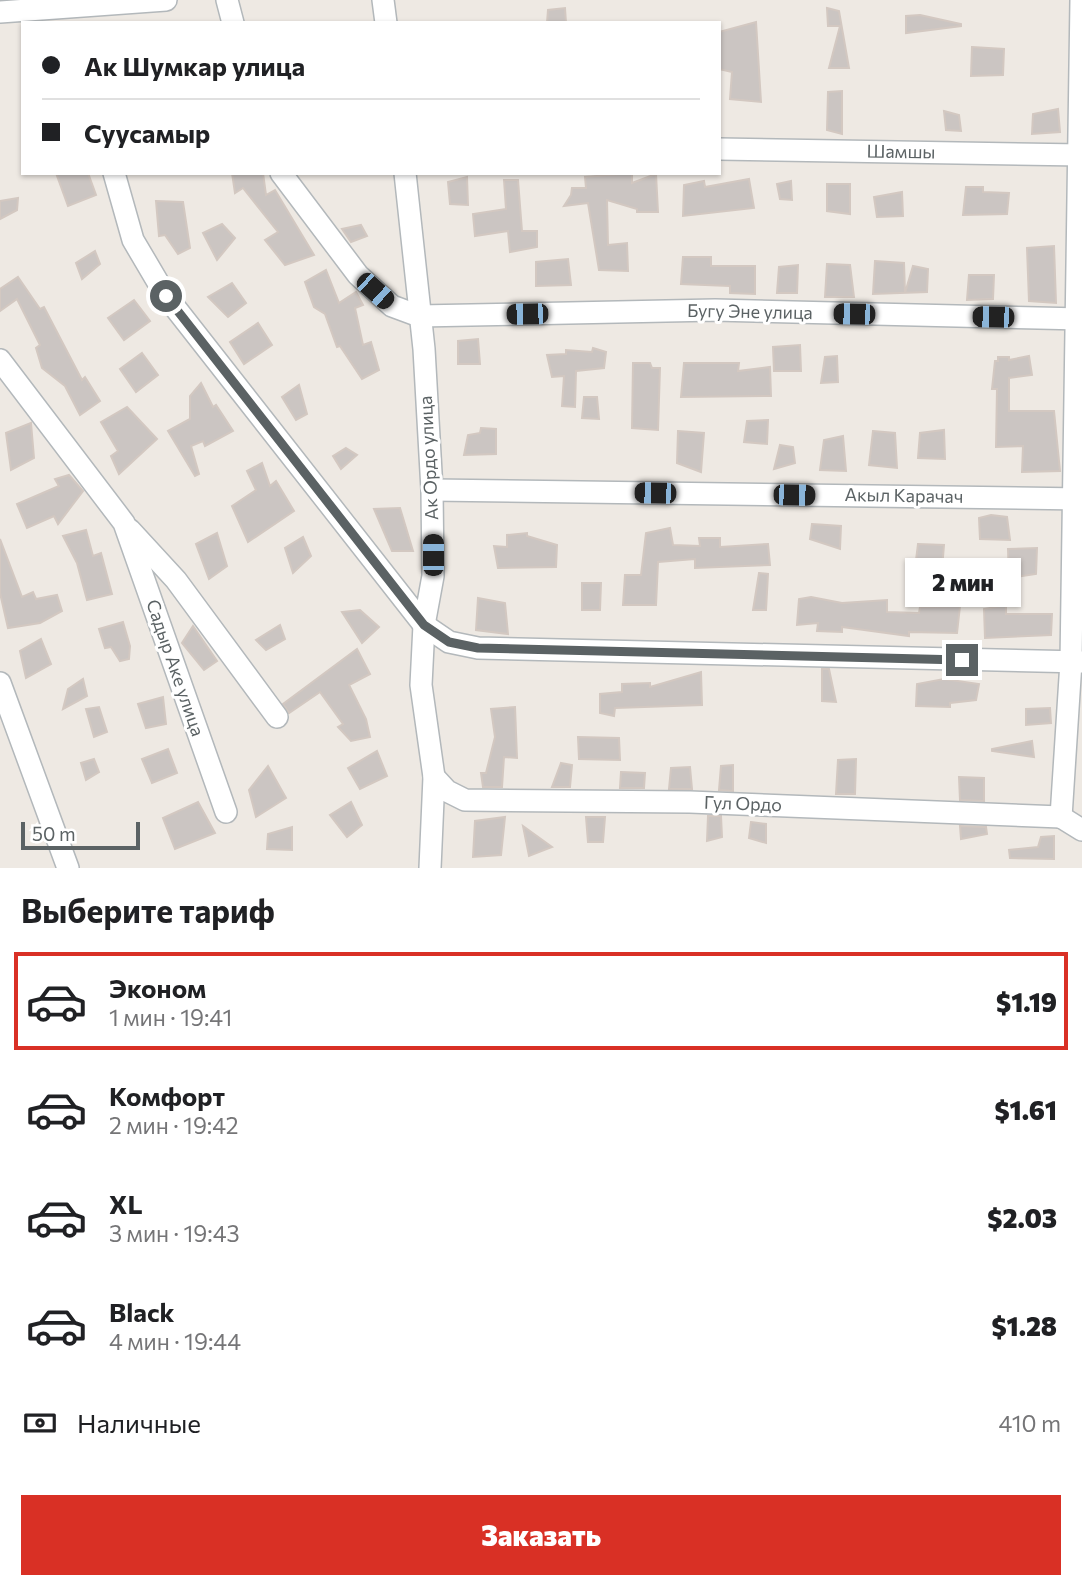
<!DOCTYPE html>
<html lang="ru">
<head>
<meta charset="utf-8">
<style>
  body { margin:0; font-family:Commissioner,sans-serif; background:#f6f6f6; color:#202124; height:100vh; display:flex; flex-direction:column; font-size:26px; white-space:nowrap }
  * { box-sizing:border-box; margin:0 }
  p { font-size:23px; color:#757577 }
  .icon { flex:none; width:38px; height:38px; fill:none; stroke:currentColor; stroke-width:2; stroke-linecap:round; stroke-linejoin:round }
  .map { position:relative; height:868px; overflow:hidden }
  .panel { display:flex; flex-direction:column; background:#fff; flex:1 }
  .panel>* { flex:none }
  .hud { position:absolute; left:21px; top:21px; width:700px; height:154px; border-radius:0px; box-shadow:0 2px 5px #0004; display:grid; align-content:center; height:154px; padding:0 21px; background:#fff }
  .scale { position:absolute; left:21px; bottom:18px; width:119px; box-sizing:border-box; padding-left:7px; border:4px solid #5b6264; border-top:0; font-size:19px; line-height:24px; white-space:nowrap; color:#5b6264; -webkit-text-stroke:5px #fff; paint-order:stroke }
  .end { position:absolute; width:32px; height:32px; margin:-16px; border:9px solid #5b6264; background:#fff; box-shadow:0 0 0 4px #fff }
  .from { border-radius:50% }
  .bubble { position:absolute; height:49px; border-radius:0px; background:#fff; box-shadow:0 2px 5px #0004; font-size:23px; font-weight:800; line-height:49px; text-align:center }
  .car { position:absolute; width:21px; height:42px; margin:-21px -10px; border-radius:9px; box-shadow:0 0 5px 2px #0007; background:linear-gradient(#222 24%,#8ab4d8 0 40%,#222 0 76%,#8ab4d8 0 86%,#222 0) }
  .hud b { display:flex; align-items:center; gap:24px; height:66px; font-size:26px }
  .hud b+b { border-top:2px solid #e0e0e0 }
  .hud i { width:18px; height:18px; background:#202124 }
  ul { padding:0; list-style:none }
  li { display:flex; align-items:center; gap:21px; height:98px; margin:0 14px 10px; padding:0 7px; border:4px solid transparent; border-radius:0px }
  li div { flex:1 }
  li b { display:block; font-size:26px }
  li em { font-style:normal; font-weight:800 }
  li.active { border-color:#d93025 }
  li>.icon { width:63px; height:63px; stroke-width:1.5 }
  h2 { padding:0 21px; font-size:32px; line-height:84px }
  .pay { display:flex; align-items:center; gap:18px; height:77px; padding:0 21px; font-size:26px }
  .pay p { margin-inline-start:auto }
  .cta { display:flex; gap:14px; margin-top:auto; padding:14px 21px }
  .cta a { flex:1; height:80px; border-radius:0px; background:#d93025; color:#fff; font-size:28px; font-weight:800; line-height:80px; text-align:center }
  .map>svg:first-child { display:block }
</style>
</head>
<body>
<div class="map">
<svg width="1082" height="868" viewBox="0 0 1082 868">
  <rect width="100%" height="100%" fill="#eee9e3"/>
  <!-- building -->
  <g fill="#cbc5c2" stroke="#d3c8c1" stroke-width="2">
    <polygon points="565,8 566,23 547,23 548,10"/>
    <polygon points="827,8 839,11 849,68 829,68 840,26 828,26"/>
    <polygon points="920,15 961,24 961,26 906,33 906,16"/>
    <polygon points="756,22 761,102 730,99 732,72 719,69 719,32"/>
    <polygon points="972,47 1004,49 1003,75 971,76"/>
    <polygon points="842,91 842,134 827,130 828,92"/>
    <polygon points="1058,109 1060,132 1032,134 1033,114"/>
    <polygon points="944,111 959,115 961,131 946,130"/>
    <polygon points="56,173 88,173 96,195 68,206"/>
    <polygon points="232,173 263,173 266,195 275,190 314,255 285,265 265,240 278,232 243,188 235,193"/>
    <polygon points="632,173 632,183 656,174 658,212 637,212 637,209 607,200 608,245 627,243 628,271 599,270 588,203 564,206 571,195 572,188 586,188 585,177"/>
    <polygon points="467,177 468,205 450,204 448,182"/>
    <polygon points="749,179 754,208 683,216 684,185 704,181 705,187"/>
    <polygon points="504,180 518,180 522,231 537,231 537,247 510,252 508,231 475,236 473,214 506,209"/>
    <polygon points="791,181 792,200 780,199 777,184"/>
    <polygon points="827,184 850,184 850,214 827,211"/>
    <polygon points="966,187 983,187 983,192 1009,193 1007,214 963,215"/>
    <polygon points="902,192 903,216 877,217 874,197"/>
    <polygon points="18,198 17,210 0,219 0,201"/>
    <polygon points="156,201 183,202 190,248 178,254 165,235 159,236"/>
    <polygon points="222,224 235,238 217,260 203,233"/>
    <polygon points="361,225 367,236 351,242 342,229"/>
    <polygon points="1054,246 1056,303 1029,301 1027,248"/>
    <polygon points="95,251 100,264 82,279 76,263"/>
    <polygon points="683,257 711,257 711,266 755,266 755,294 730,293 730,286 681,284"/>
    <polygon points="568,259 571,285 536,286 536,262"/>
    <polygon points="875,261 904,263 905,293 913,266 928,269 927,292 873,294"/>
    <polygon points="827,264 850,265 854,297 825,297"/>
    <polygon points="798,265 797,293 777,293 779,267"/>
    <polygon points="326,270 339,303 356,292 363,305 355,308 363,345 371,342 379,370 362,379 340,346 337,347 325,314 314,307 305,282"/>
    <polygon points="969,275 994,275 993,299 967,300"/>
    <polygon points="18,277 40,309 44,307 82,380 85,377 100,401 80,415 65,386 42,368 36,348 40,345 17,299 0,311 0,289"/>
    <polygon points="232,283 246,303 228,317 208,297"/>
    <polygon points="134,300 150,321 124,340 108,318"/>
    <polygon points="258,323 272,345 244,364 230,342"/>
    <polygon points="478,339 480,364 458,364 458,341"/>
    <polygon points="800,345 801,371 774,371 773,347"/>
    <polygon points="593,348 606,352 604,368 576,371 575,407 562,406 564,376 552,377 547,355 566,354 566,350 592,352"/>
    <polygon points="142,353 158,375 136,392 120,369"/>
    <polygon points="837,356 838,382 821,383 825,357"/>
    <polygon points="1029,356 1032,375 1009,378 1009,411 1054,411 1060,471 1022,472 1023,446 996,447 997,389 992,389 995,361 998,361 998,357 1009,357 1009,360"/>
    <polygon points="633,363 650,363 652,368 660,368 658,430 632,428"/>
    <polygon points="684,363 739,363 738,371 770,367 771,396 681,397"/>
    <polygon points="201,383 213,407 216,405 233,431 205,446 203,441 191,446 199,474 195,476 168,431 190,419 190,396"/>
    <polygon points="299,385 307,414 296,420 282,397"/>
    <polygon points="584,397 597,397 599,419 582,418"/>
    <polygon points="127,407 157,439 119,474 111,456 118,451 101,422"/>
    <polygon points="768,420 767,444 744,442 747,421"/>
    <polygon points="31,423 34,458 11,470 6,433"/>
    <polygon points="481,428 496,429 496,454 464,455 468,435 480,433"/>
    <polygon points="944,430 945,459 918,458 920,433"/>
    <polygon points="678,431 704,433 701,472 677,463"/>
    <polygon points="873,431 895,433 897,468 869,465"/>
    <polygon points="843,436 846,471 820,470 824,440"/>
    <polygon points="780,445 793,447 795,463 774,469"/>
    <polygon points="346,448 357,455 341,469 333,456"/>
    <polygon points="262,463 270,486 276,481 294,511 248,542 232,506 256,490 247,471"/>
    <polygon points="69,475 83,491 58,524 54,516 27,528 17,504 59,486 55,479"/>
    <polygon points="400,508 413,551 392,551 374,509"/>
    <polygon points="991,515 1007,517 1010,540 980,539 979,518"/>
    <polygon points="812,524 841,526 840,549 810,539"/>
    <polygon points="670,528 673,545 700,546 699,538 720,538 720,547 768,544 770,565 695,568 695,559 658,562 656,605 623,605 625,575 641,575 646,533"/>
    <polygon points="86,530 93,556 101,553 112,594 87,600 77,563 63,536"/>
    <polygon points="217,533 227,566 209,579 196,544"/>
    <polygon points="527,533 527,536 557,545 556,567 498,568 494,546 507,547 507,535"/>
    <polygon points="303,537 311,556 293,573 285,548"/>
    <polygon points="0,539 22,597 33,592 36,599 57,595 62,611 40,623 8,628 0,593"/>
    <polygon points="918,544 944,545 942,569 915,568"/>
    <polygon points="1037,548 1036,574 1009,578 1008,549"/>
    <polygon points="759,573 768,574 766,610 753,610"/>
    <polygon points="582,583 601,583 600,610 582,610"/>
    <polygon points="811,597 842,603 887,600 887,612 919,613 920,607 960,606 957,633 909,632 909,636 842,627 842,632 817,631 818,623 797,625 799,599"/>
    <polygon points="478,598 505,603 508,634 476,630"/>
    <polygon points="1006,605 1006,614 1052,614 1051,635 985,638 984,609"/>
    <polygon points="360,610 379,627 362,643 342,612"/>
    <polygon points="123,622 130,646 129,659 120,661 111,647 105,648 99,629"/>
    <polygon points="280,625 285,639 266,650 256,640"/>
    <polygon points="193,626 217,661 204,670 182,643"/>
    <polygon points="41,639 51,664 26,678 20,651"/>
    <polygon points="357,649 370,674 349,685 366,719 370,737 351,741 338,727 343,724 320,692 289,713 283,704"/>
    <polygon points="822,669 829,669 836,702 822,701"/>
    <polygon points="701,672 702,705 615,708 614,716 600,713 600,694 622,692 622,684 650,683 650,687"/>
    <polygon points="83,679 87,696 63,709 68,689"/>
    <polygon points="944,679 979,684 976,700 950,703 950,707 916,706 917,684"/>
    <polygon points="163,697 166,724 146,728 138,704"/>
    <polygon points="99,707 107,732 94,737 86,709"/>
    <polygon points="515,707 517,758 504,757 502,787 483,787 481,773 486,773 495,737 491,709"/>
    <polygon points="1050,708 1051,723 1026,725 1026,709"/>
    <polygon points="578,737 619,738 620,760 579,759"/>
    <polygon points="1032,741 1034,757 992,751 992,749"/>
    <polygon points="168,749 177,773 152,783 142,759"/>
    <polygon points="377,751 387,776 360,789 348,768"/>
    <polygon points="94,759 99,772 86,780 81,763"/>
    <polygon points="856,759 855,794 836,794 838,760"/>
    <polygon points="561,763 572,765 570,787 552,787"/>
    <polygon points="733,765 733,791 719,790 721,766"/>
    <polygon points="268,766 286,798 256,817 249,790"/>
    <polygon points="690,767 692,789 669,789 671,768"/>
    <polygon points="621,772 645,773 644,788 620,788"/>
    <polygon points="959,777 984,778 984,801 960,800"/>
    <polygon points="198,802 215,833 175,849 163,818"/>
    <polygon points="351,802 362,825 347,837 330,815"/>
    <polygon points="708,816 721,816 722,837 707,841"/>
    <polygon points="505,817 501,855 473,857 475,821"/>
    <polygon points="586,817 605,817 603,842 588,842"/>
    <polygon points="751,822 766,824 766,843 749,838"/>
    <polygon points="523,826 552,847 529,856"/>
    <polygon points="960,826 986,827 987,834 961,839"/>
    <polygon points="292,827 292,850 267,849 268,834"/>
    <polygon points="1054,836 1054,859 1010,858 1009,850 1038,847 1041,837"/>
  </g>
  <g fill="none" stroke-linecap="round" stroke-linejoin="round">
    <!-- minor casing -->
    <g stroke="#b3b8bb" stroke-width="24">
      <g id="minor">
        <polyline points="227,0 233,23"/>
        <polyline points="383,0 386,23"/>
        <polyline points="0,12 166,0"/>
        <polyline points="719,149 1082,155"/>
        <polyline points="114,173 133,240 166,296 424,625 449,642 478,648 1082,662"/>
        <polyline points="281,173 358,275 392,306 419,316 715,310 1082,319"/>
        <polyline points="405,173 424,349 432,490 433,576 424,625 421,685 434,777 430,868"/>
        <polyline points="0,360 124,523 226,812"/>
        <polyline points="432,490 1082,499"/>
        <polyline points="130,530 176,580 277,717"/>
        <polyline points="0,683 68,868"/>
        <polyline points="434,777 447,791 465,800 690,802 1061,817"/>
        <polyline points="1061,817 1071,662 1081,0"/>
        <polyline points="1061,817 1082,830"/>
      </g>
    </g>
    <!-- minor -->
    <use href="#minor" stroke="#fff" stroke-width="21"/>
  </g>
  <g fill="none" stroke-linecap="round" stroke-linejoin="round">
    <!-- route -->
    <polyline stroke="#5b6264" stroke-width="9" points="166,296 424,625 449,642 478,648 962,660"/>
  </g>
  <g text-anchor="middle" stroke-width="6" stroke-linejoin="round" paint-order="stroke">
    <!-- street labels -->
    <g font-size="18" fill="#5b6264" stroke="#fff">
      <text transform="translate(901 152) rotate(1)" y="6">Шамшы</text>
      <text transform="translate(750 312) rotate(1)" y="6">Бугу Эне улица</text>
      <text transform="translate(429 458) rotate(-93)" y="6">Ак Ордо улица</text>
      <text transform="translate(904 496) rotate(1)" y="6">Акыл Карачач</text>
      <text transform="translate(175 668) rotate(71)" y="6">Садыр Аке улица</text>
      <text transform="translate(743 804) rotate(2)" y="6">Гул Ордо</text>
    </g>
  </g>
</svg>
<div class="scale">50 m</div>
<i class="end from" style="left:166px;top:296px"></i>
<i class="end" style="left:962px;top:660px"></i>
<div class="bubble" style="left:905px;top:558px;width:116px">2 мин</div>
<i class="car" style="left:375px;top:291px;rotate:132deg"></i>
<i class="car" style="left:527px;top:314px;rotate:269deg"></i>
<i class="car" style="left:854px;top:314px;rotate:271deg"></i>
<i class="car" style="left:993px;top:317px;rotate:271deg"></i>
<i class="car" style="left:655px;top:493px;rotate:271deg"></i>
<i class="car" style="left:794px;top:495px;rotate:91deg"></i>
<i class="car" style="left:433px;top:555px;rotate:0deg"></i>
<div class="hud">
<b><i class="from"></i>Ак Шумкар улица</b>
<b><i></i>Суусамыр</b>
</div>
</div>
<section class="panel">
<h2>Выберите тариф</h2>
<ul>
<li class="active"><svg class="icon" aria-label="car" viewBox="0 0 24 24"><path d="M5 17H2v-5l4-1 3-4h7l3 4 3 1v5h-3M9 17h6M6 11h13"/><circle cx="7" cy="17" r="2"/><circle cx="17" cy="17" r="2"/></svg><div><b>Эконом</b><p>1 мин · 19:41</p></div><em>$1.19</em></li>
<li><svg class="icon" aria-label="car" viewBox="0 0 24 24"><path d="M5 17H2v-5l4-1 3-4h7l3 4 3 1v5h-3M9 17h6M6 11h13"/><circle cx="7" cy="17" r="2"/><circle cx="17" cy="17" r="2"/></svg><div><b>Комфорт</b><p>2 мин · 19:42</p></div><em>$1.61</em></li>
<li><svg class="icon" aria-label="car" viewBox="0 0 24 24"><path d="M5 17H2v-5l4-1 3-4h7l3 4 3 1v5h-3M9 17h6M6 11h13"/><circle cx="7" cy="17" r="2"/><circle cx="17" cy="17" r="2"/></svg><div><b>XL</b><p>3 мин · 19:43</p></div><em>$2.03</em></li>
<li><svg class="icon" aria-label="car" viewBox="0 0 24 24"><path d="M5 17H2v-5l4-1 3-4h7l3 4 3 1v5h-3M9 17h6M6 11h13"/><circle cx="7" cy="17" r="2"/><circle cx="17" cy="17" r="2"/></svg><div><b>Black</b><p>4 мин · 19:44</p></div><em>$1.28</em></li>
</ul>
<div class="pay"><svg class="icon" aria-label="cash" viewBox="0 0 24 24"><path d="M3 7h18v10H3z"/><circle cx="12" cy="12" r="2"/></svg>Наличные<p>410 m</p></div>
<div class="cta"><a>Заказать</a></div>
</section>
</body>
</html>
